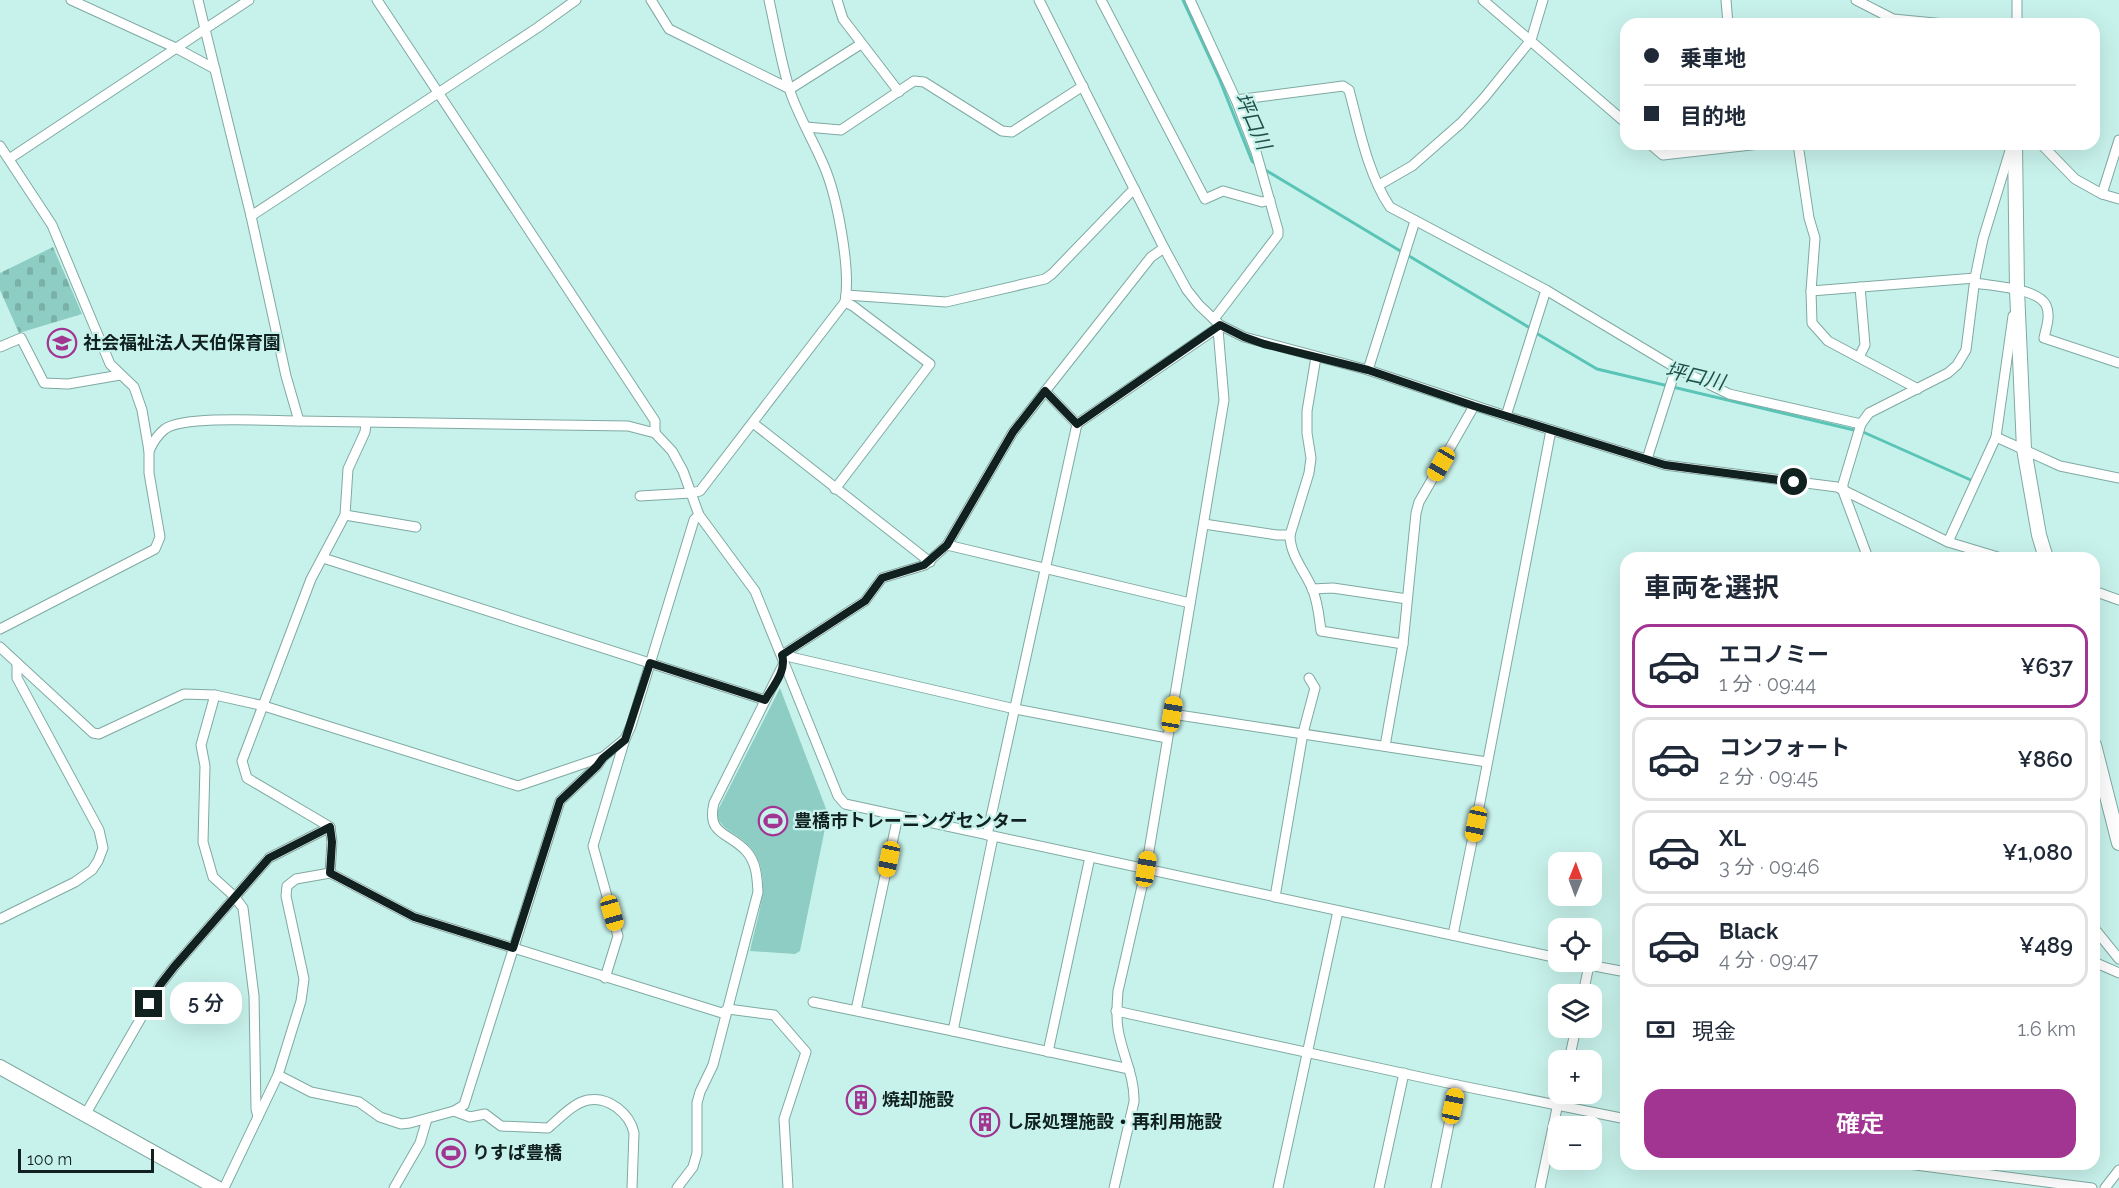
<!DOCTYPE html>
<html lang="ja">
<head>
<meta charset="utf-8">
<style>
  body { margin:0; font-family:Raleway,"Noto Sans JP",sans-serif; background:#f2f2f3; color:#1f2937; height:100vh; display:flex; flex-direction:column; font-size:22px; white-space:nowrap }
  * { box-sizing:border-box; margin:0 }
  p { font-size:20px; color:#747a83 }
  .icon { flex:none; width:33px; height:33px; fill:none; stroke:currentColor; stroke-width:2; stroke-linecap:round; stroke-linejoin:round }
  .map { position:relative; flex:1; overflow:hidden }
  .sheet { position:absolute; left:1620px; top:552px; width:480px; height:618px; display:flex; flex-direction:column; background:#fff; border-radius:18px; box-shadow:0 6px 24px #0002 }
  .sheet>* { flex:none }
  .guide { position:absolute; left:1620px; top:18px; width:480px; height:132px; border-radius:18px; box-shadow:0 6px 24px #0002; display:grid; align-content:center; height:132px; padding:0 24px; background:#fff }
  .needle { width:39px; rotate:1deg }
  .controls { position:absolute; left:1548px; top:852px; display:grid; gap:12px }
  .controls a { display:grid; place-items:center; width:54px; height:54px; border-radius:12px; background:#fff; box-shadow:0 6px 24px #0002; font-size:30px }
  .scale { position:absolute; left:18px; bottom:15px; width:136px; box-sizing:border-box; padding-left:6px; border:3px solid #11211f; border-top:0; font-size:16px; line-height:21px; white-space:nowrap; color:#11211f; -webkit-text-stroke:4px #c7f2eb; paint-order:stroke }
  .end { position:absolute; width:27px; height:27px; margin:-14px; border:8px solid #11211f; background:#fff; box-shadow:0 0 0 3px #fff }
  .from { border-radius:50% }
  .bubble { position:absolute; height:42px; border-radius:18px; background:#fff; box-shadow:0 6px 24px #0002; font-size:20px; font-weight:600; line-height:42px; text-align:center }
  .car { position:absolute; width:18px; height:36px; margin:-18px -9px; border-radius:8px; box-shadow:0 0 4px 2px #0007; background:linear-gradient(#f5c518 24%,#345 0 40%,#f5c518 0 76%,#345 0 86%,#f5c518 0) }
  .guide b { display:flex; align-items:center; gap:21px; height:57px; font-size:22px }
  .guide b+b { border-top:2px solid #e0e1e3 }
  .guide i { width:15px; height:15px; background:#1f2937 }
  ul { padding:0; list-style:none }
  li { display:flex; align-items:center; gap:18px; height:84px; margin:0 12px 9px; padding:0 12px; border:3px solid #e0e1e3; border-radius:18px }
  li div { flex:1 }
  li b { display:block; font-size:22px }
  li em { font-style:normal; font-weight:600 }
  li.active { border-color:#a23492 }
  li>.icon { width:54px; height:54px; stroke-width:1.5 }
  h2 { padding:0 24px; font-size:27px; line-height:72px }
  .pay { display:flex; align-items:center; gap:15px; height:66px; padding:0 24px; font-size:22px }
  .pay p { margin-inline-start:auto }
  .action { display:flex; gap:12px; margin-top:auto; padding:12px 24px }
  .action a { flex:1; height:69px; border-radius:18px; background:#a23492; color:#fff; font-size:24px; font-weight:600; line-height:69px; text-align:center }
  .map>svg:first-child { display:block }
</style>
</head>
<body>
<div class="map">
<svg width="2119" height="1188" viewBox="0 0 2119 1188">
  <defs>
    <pattern id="cemetery-stones" width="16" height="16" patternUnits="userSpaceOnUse" patternTransform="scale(1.5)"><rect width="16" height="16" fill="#8dcdc3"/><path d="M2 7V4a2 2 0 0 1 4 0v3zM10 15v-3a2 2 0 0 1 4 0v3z" fill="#79b0a7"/></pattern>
  </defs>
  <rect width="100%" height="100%" fill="#c7f2eb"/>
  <!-- cemetery -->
  <polygon fill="url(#cemetery-stones)" points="53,247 82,314 19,333 0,290 0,273"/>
  <!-- pitch -->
  <path fill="#8dcdc3" d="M780 688 828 814 800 951 795 954 750 951C757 916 777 869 745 842 735 833 720 828 716 814Z"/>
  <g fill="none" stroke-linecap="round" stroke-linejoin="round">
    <!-- stream -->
    <g stroke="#5ac4b7" stroke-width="3">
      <polyline points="1183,0 1219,78 1252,161 1257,165"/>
      <polyline points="1262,168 1402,252"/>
      <polyline points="1409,256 1530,328"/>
      <polyline points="1536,333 1597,369 1854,430"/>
      <polyline points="1863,432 1973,481"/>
    </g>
    <!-- street casing -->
    <g stroke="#7fa9a2" stroke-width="11">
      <g id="street">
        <polyline points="71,0 176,48 215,69"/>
        <polyline points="377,0 655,421 655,433"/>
        <polyline points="651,0 669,29 790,89 861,44"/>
        <polyline points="837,0 843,19 899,92"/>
        <polyline points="1101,0 1205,199 1223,191 1262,202 1270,200"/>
        <polyline points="1190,0 1236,100 1256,152 1278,230 1278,235 1214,319"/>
        <polyline points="1483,0 1626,123"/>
        <polyline points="1726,0 1728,24"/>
        <polyline points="1856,0 1893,19 1945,24"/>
        <polyline points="2017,24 2017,0"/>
        <path d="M1236 100 1343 86 1349 90C1359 127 1368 175 1390 207L1546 290 1676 368 1729 394 1861 424"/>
        <polyline points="806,127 841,130 914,81 924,82 1002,131 1012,132 1083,86"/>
        <polyline points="1650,144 1663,155 1760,144"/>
        <polyline points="1798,144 1809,218 1815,238 1811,291 1812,323 1828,341 1918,389"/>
        <polyline points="2041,144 2075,179 2102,194 2119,199"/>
        <path d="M0 146 52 225 110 364 134 387 142 410 149 451C153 442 157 435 165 429 185 415 272 421 299 421L286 376 251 216 205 29 249 0"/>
        <polyline points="9,159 205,29 198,0"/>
        <polyline points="1379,185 1412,166 1461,123 1484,98 1531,40 1543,0"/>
        <polyline points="2102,194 2119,140"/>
        <polyline points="251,216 537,28 576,0"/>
        <polyline points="1164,248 1187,290 1199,305 1220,325 1244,337 1368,370 1506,416 1665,465 1837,487 1948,542 2001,558"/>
        <path d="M1975 283C1993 286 2037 288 2046 305 2051 316 2046 328 2044 338L2119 363"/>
        <polyline points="1811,291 1975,278"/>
        <polyline points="846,295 946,302 1045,279 1052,274 1131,192 1135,190"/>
        <polyline points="0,347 21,338 44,383 68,384 120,375"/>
        <polyline points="1859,357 1865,345 1860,287"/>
        <polyline points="1368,370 1415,221"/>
        <polyline points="1045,391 1077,424"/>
        <polyline points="1506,416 1546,290"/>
        <polyline points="299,421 628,426 655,433 672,451 683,471 699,515 755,591 838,796 845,804 1558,958"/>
        <polyline points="753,423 930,562"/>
        <polyline points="1996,437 2060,466 2119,478"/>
        <polyline points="1647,459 1676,368"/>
        <polyline points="835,489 930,364 853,306 845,302"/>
        <path d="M640 496 691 493 700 491 845 302C851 269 837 196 824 166 814 142 800 119 791 94 781 64 776 31 769 0"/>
        <polyline points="345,515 416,527"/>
        <polyline points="1204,524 1277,535 1290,535 1309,473 1311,458 1307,433 1307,411 1316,357"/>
        <path d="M1290 535C1290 555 1304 570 1312 588 1318 602 1319 616 1321 631L1403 644"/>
        <polyline points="1948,542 1996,437 2013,316"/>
        <polyline points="947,545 1190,603"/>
        <polyline points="323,558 765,700"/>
        <polyline points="1868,558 1843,491 1843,484 1861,424 1869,413 1948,373 1957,365 1966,350 1975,278 1983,239 2012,144"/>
        <polyline points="1312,589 1333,588 1407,599"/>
        <polyline points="2094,591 2119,600"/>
        <polyline points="0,629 155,549 160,537 149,473 149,451"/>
        <polyline points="0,647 93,733 99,734 184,694 215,695 264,706 518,786 603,757"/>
        <polyline points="782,655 865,601 882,578 925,565 947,545 1013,432 1151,257 1164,248 1039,0"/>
        <polyline points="782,655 1015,709 1167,738"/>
        <polyline points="215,695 201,745 205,766 203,842 213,877 234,896 243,908 254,996 256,1109 258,1117"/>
        <polyline points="1172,714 1487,762"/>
        <polyline points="1385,746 1403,644 1416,513 1419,502 1430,483 1474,406"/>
        <polyline points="987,835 1077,424 1220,326"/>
        <polyline points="993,837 953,1031 1129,1069"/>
        <polyline points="330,873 332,842 330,827 247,778 242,761 311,579 345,515 348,469 365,432 366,424"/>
        <polyline points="1275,897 1303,733 1315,688 1309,678"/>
        <polyline points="0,919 75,882 92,870 98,861 103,848 99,830 17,678 17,663"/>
        <polyline points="2094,928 2119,959"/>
        <polyline points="1453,935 1480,802 1551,430"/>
        <polyline points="1573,962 1626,972"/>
        <polyline points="2094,962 2119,973"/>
        <polyline points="605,978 618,936 593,846 625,739"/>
        <polyline points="1583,994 1589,965"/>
        <polyline points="813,1002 953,1031"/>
        <polyline points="856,1010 898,816"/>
        <polyline points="1116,1011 1457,1085 1626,1119"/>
        <polyline points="1048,1052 1090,857"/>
        <polyline points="1569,1060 1576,1028"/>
        <polyline points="278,1075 311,1092 359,1102 380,1117 401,1124 410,1123 454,1111 464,1105 560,801 597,766 603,757 625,739 631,726 694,520 699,515"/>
        <path d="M454 1111 470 1117 485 1114 501 1126 548 1128C559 1119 573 1103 588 1100 609 1096 630 1114 634 1133L632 1188"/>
        <polyline points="85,1115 160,985 174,967 269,858 330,827"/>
        <polyline points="1908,1164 2092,1188"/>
        <polyline points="224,1188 278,1075 301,1001 304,979 286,896 287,886 296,879 330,873 414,917 722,1013 728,1009 774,1015 806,1052 784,1119 788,1188"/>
        <polyline points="394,1188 420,1143 427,1119"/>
        <path d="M677 1188 693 1167 697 1153V1103L700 1092 713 1065 758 892C757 878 757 864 747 852 730 832 706 836 714 803L784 663"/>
        <path d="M1114 1188 1134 1102C1135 1077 1122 1054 1118 1029 1116 1016 1117 1004 1118 991L1146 869 1224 400 1218 329"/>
        <polyline points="1278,1188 1338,911"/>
        <polyline points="1379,1188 1404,1073"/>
        <polyline points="1436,1188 1457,1085"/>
        <polyline points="1540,1188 1560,1094"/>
        <polyline points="2105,1188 2119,1170"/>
      </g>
    </g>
    <!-- secondary casing -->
    <g stroke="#7fa9a2" stroke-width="16">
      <g id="secondary">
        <polyline points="2015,144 2017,290 2024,449 2039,535 2046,558"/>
        <polyline points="2094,745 2119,843"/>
        <polyline points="0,1067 217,1188"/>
      </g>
    </g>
    <!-- street -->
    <use href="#street" stroke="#fff" stroke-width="9"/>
    <!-- secondary -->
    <use href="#secondary" stroke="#fff" stroke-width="14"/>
  </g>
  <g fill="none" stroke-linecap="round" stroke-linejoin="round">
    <!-- route -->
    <path stroke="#11211f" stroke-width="8" d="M149 1004 160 985 174 967 269 858 330 827 332 842 330 873 414 917 513 948 560 801 597 766 603 758 625 740 650 663 765 700C773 686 787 671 782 655L865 601 882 578 924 565 947 545 1013 432 1045 391 1077 424 1220 325 1244 337 1264 344 1368 370 1474 406 1665 465 1794 482"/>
  </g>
  <!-- icons -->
  <defs>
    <g id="school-ring" transform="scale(1.5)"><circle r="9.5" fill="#c7f2eb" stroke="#a23492" stroke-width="1.5"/><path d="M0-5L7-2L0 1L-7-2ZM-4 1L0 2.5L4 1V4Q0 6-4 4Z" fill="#a23492"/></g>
    <g id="stadium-ring" transform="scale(1.5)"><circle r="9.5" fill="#c7f2eb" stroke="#a23492" stroke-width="1.5"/><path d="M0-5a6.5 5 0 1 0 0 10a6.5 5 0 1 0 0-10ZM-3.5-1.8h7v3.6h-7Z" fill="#a23492"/></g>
    <g id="building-ring" transform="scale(1.5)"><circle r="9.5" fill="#c7f2eb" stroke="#a23492" stroke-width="1.5"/><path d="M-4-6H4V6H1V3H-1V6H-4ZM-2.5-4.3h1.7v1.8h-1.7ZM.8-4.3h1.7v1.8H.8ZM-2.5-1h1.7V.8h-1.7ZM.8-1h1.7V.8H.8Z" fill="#a23492"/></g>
  </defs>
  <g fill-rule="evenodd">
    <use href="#school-ring" x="62" y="343"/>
    <use href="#stadium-ring" x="773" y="821"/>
    <use href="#building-ring" x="861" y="1100"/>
    <use href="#building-ring" x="985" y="1122"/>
    <use href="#stadium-ring" x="451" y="1153"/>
  </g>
  <g text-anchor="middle" stroke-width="4.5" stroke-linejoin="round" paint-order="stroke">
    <!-- poi labels -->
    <g font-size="18" font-weight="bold" fill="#11211f" stroke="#c7f2eb" text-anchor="start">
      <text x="83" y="349">社会福祉法人天伯保育園</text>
      <text x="794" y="827">豊橋市トレーニングセンター</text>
      <text x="882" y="1106">焼却施設</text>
      <text x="1006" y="1128">し尿処理施設・再利用施設</text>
      <text x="472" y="1159">りすぱ豊橋</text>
    </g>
    <!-- water labels -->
    <g font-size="20" font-style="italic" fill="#204e49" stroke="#c7f2eb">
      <text transform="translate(1253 121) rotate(66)" y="7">坪口川</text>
      <text transform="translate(1695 376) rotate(13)" y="7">坪口川</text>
    </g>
  </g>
</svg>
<div class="controls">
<a><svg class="needle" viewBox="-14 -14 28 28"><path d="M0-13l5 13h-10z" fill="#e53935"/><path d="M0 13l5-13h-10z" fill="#747a83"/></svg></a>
<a><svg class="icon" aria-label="locate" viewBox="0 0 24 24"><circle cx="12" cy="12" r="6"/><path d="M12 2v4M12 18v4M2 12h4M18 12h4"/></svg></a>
<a><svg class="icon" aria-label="layers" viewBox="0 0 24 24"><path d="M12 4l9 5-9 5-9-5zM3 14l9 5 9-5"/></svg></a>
<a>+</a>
<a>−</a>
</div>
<div class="scale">100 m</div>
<i class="end from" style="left:1794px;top:482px"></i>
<i class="end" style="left:149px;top:1004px"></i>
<div class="bubble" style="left:170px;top:982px;width:72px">5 分</div>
<i class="car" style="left:1441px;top:464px;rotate:210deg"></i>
<i class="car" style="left:1172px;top:714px;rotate:9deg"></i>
<i class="car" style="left:1476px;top:824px;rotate:192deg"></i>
<i class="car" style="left:889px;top:859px;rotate:192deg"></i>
<i class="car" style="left:1146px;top:869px;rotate:9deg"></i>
<i class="car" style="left:612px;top:913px;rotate:164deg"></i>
<i class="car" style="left:1453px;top:1106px;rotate:12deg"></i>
<div class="guide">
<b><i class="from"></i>乗車地</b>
<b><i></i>目的地</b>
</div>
<section class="sheet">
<h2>車両を選択</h2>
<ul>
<li class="active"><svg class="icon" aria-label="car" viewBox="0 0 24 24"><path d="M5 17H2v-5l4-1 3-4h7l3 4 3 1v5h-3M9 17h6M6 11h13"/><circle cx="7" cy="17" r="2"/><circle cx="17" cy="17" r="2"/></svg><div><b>エコノミー</b><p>1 分 · 09:44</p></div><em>¥637</em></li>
<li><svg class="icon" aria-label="car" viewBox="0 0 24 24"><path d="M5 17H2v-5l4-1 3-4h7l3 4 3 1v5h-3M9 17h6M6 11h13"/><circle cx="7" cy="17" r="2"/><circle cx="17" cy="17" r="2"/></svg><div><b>コンフォート</b><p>2 分 · 09:45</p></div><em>¥860</em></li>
<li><svg class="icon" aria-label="car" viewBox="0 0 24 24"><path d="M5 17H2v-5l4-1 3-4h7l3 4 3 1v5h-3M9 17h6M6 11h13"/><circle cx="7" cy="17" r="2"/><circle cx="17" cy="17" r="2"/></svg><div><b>XL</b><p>3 分 · 09:46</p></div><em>¥1,080</em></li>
<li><svg class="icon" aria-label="car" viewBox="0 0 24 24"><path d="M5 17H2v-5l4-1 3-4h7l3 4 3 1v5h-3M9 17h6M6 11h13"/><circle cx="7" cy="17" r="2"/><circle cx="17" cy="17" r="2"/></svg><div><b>Black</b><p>4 分 · 09:47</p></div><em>¥489</em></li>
</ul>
<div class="pay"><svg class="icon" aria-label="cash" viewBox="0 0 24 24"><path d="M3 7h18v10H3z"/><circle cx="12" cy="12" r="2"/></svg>現金<p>1.6 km</p></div>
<div class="action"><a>確定</a></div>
</section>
</div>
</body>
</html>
